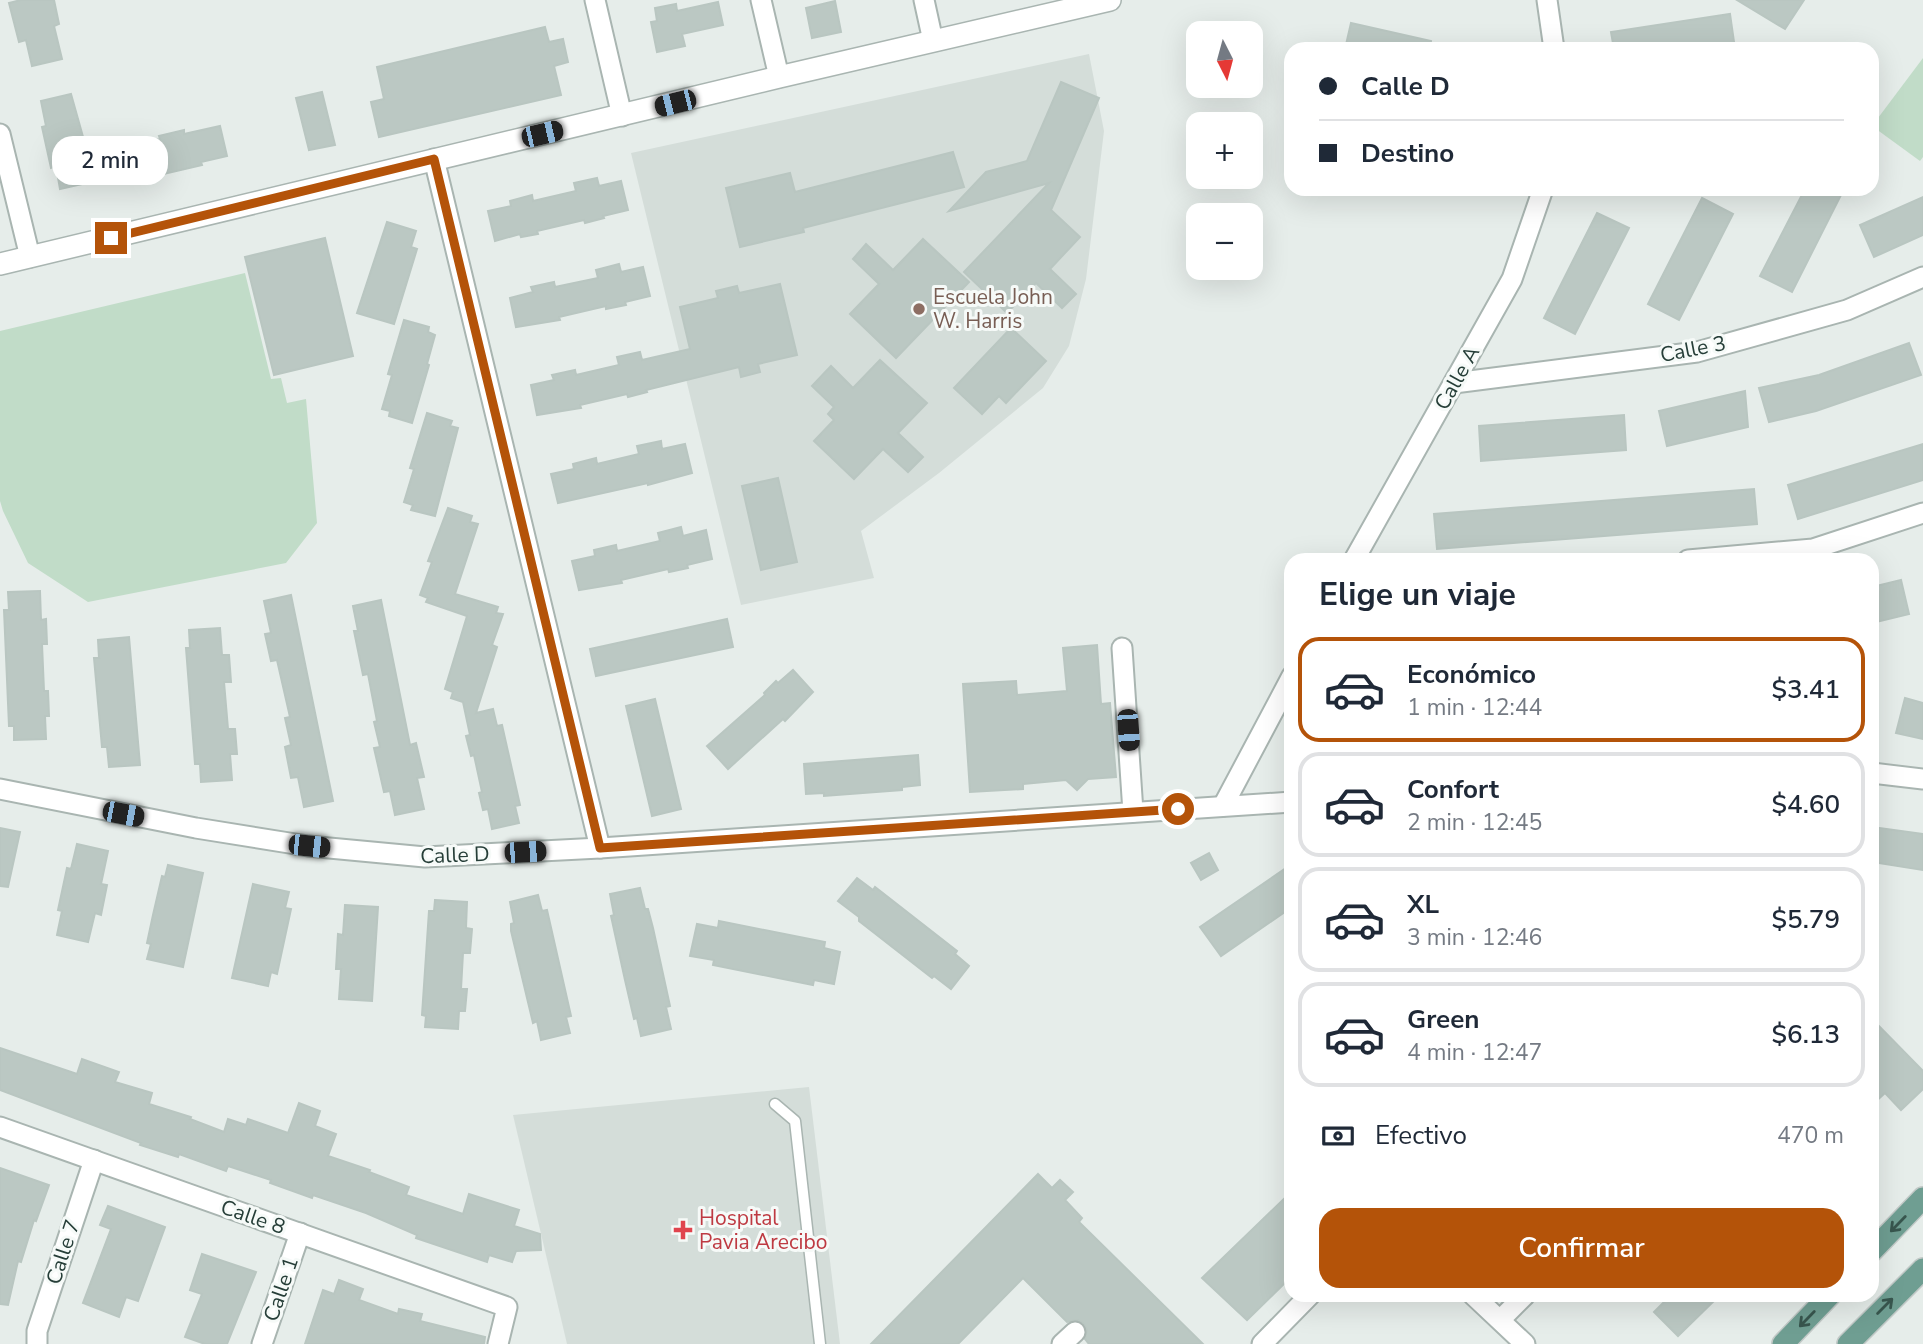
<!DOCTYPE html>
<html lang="es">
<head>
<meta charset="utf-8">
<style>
  body { margin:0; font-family:"Nunito Sans",sans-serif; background:#f6f6f7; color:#1f2937; height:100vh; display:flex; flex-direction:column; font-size:26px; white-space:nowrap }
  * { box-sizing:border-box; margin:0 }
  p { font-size:23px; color:#747a83 }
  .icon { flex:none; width:38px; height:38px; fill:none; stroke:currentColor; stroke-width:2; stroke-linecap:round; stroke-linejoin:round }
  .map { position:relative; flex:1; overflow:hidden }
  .details { position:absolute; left:1284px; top:553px; width:595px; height:749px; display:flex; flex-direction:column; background:#fff; border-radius:21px; box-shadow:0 7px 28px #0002 }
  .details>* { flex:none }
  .top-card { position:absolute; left:1284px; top:42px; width:595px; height:154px; border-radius:21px; box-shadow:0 7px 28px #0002; display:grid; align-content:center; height:154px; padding:0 35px; background:#fff }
  .needle { width:46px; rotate:174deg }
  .tools { position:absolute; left:1186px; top:21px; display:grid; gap:14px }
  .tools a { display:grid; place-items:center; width:77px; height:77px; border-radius:14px; background:#fff; box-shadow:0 7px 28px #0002; font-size:35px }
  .end { position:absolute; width:32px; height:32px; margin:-16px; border:9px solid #b45309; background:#fff; box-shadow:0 0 0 4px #fff }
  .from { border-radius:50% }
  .bubble { position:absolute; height:49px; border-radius:21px; background:#fff; box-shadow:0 7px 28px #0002; font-size:23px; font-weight:600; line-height:49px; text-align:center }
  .car { position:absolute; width:21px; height:42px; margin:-21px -10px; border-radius:9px; box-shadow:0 0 5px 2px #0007; background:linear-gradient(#222 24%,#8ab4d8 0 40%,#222 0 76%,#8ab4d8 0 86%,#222 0) }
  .top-card b { display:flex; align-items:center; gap:24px; height:66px; font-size:26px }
  .top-card b+b { border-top:2px solid #e0e1e3 }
  .top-card i { width:18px; height:18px; background:#1f2937 }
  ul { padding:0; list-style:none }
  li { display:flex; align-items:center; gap:21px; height:105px; margin:0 14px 10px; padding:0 21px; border:4px solid #e0e1e3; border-radius:21px }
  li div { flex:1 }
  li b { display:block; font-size:26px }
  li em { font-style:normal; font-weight:600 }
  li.selected { border-color:#b45309 }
  li>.icon { width:63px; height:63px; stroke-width:1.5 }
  h2 { padding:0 35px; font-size:32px; line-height:84px }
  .pay { display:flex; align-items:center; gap:18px; height:77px; padding:0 35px; font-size:26px }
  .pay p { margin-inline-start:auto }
  .button { display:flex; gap:14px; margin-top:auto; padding:14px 35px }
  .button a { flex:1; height:80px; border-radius:21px; background:#b45309; color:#fff; font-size:28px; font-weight:600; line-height:80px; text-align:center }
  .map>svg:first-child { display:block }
</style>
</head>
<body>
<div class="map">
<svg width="1923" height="1344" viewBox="0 0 1923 1344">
  <rect width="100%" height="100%" fill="#e6edea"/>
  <!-- built -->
  <g fill="#d4ddd9">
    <polygon points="1089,54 1104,131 1086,279 1069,346 1043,388 939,473 861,531 874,578 741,605 631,153"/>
    <polygon points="809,1087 840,1344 567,1344 513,1115"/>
  </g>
  <!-- green -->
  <g fill="#c1dcc8">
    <polygon points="1923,58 1923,157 1920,161 1872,126"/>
    <polygon points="245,273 271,379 281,378 287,403 306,399 317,523 286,563 88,602 28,563 3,511 0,501 0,331"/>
  </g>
  <!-- building -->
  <g fill="#bbc8c3" stroke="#b9c6c1" stroke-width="2">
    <polygon points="21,0 54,0 59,24 54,26 62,59 32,66 26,40 19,42 9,3"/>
    <polygon points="1737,0 1804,0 1785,29"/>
    <polygon points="835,1 841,32 812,38 806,8"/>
    <polygon points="718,2 723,25 682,34 685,46 657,52 651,22 657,21 655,8 676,4 677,11"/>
    <polygon points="1730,14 1735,49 1614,49 1611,32"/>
    <polygon points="1351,23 1431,41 1430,49 1345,49"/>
    <polygon points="545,27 549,42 563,39 568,62 554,66 561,95 379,137 371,102 384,99 377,67"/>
    <polygon points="1061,82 1099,98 1051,210 1080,237 1050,269 1076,294 1062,308 1036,283 1007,313 964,272 1049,183 949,211 986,172 1027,161"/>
    <polygon points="322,92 335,145 309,150 296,98"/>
    <polygon points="71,94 87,151 84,152 91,182 60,189 56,166 51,168 42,127 46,126 41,101"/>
    <polygon points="220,126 227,156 201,162 202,165 159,175 158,171 129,178 122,148 160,139 159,136 184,130 184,134"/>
    <polygon points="953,152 964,187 803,228 804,232 740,247 726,188 790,173 795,192"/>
    <polygon points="597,178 599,186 621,181 628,210 603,216 604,218 585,223 584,220 537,231 538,234 521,237 520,234 495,241 488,211 511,206 510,201 532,195 533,201 576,191 574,183"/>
    <polygon points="1805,189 1844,189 1792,292 1760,276"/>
    <polygon points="1923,197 1923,235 1874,257 1860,225"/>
    <polygon points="1702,198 1733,214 1679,320 1648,304"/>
    <polygon points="1597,213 1629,228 1575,334 1544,318"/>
    <polygon points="387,222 416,231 411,247 417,249 394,324 357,313"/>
    <polygon points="325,238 353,356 274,375 245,257"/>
    <polygon points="923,239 969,282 896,358 850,314 879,284 853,259 866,244 893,270"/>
    <polygon points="619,264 621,272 643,267 650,296 625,302 626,305 606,309 606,306 559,317 560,320 516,327 510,298 533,292 531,287 554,282 555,287 598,278 596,270"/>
    <polygon points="780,284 797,355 758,364 760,372 741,377 739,367 646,390 647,392 628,397 627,394 580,405 581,408 537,415 531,385 554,380 552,375 575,370 576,375 619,365 617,357 640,352 642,360 690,349 680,307 718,298 716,291 737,286 739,293"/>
    <polygon points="404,320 429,327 428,332 435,335 427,364 429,365 412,423 389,416 390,411 382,409 392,375 388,374"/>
    <polygon points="1011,328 1046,361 1006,403 999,396 982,414 954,388"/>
    <polygon points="1909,343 1921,375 1816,411 1769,422 1759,388 1819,375"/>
    <polygon points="880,360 927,403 898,433 923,457 908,472 883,449 854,479 814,441 834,420 828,414 834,407 812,386 831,366 853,388"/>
    <polygon points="1745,391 1748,427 1667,446 1659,411"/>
    <polygon points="427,413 452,421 450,426 458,428 435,516 411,510 413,505 404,502 414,469 410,468"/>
    <polygon points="1624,415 1626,450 1481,461 1479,426"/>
    <polygon points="661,441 662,449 685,444 692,473 648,485 648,483 558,503 551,474 574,469 573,464 596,458 597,464 639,454 637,446"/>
    <polygon points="1923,444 1923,480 1798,519 1788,485"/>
    <polygon points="778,478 797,562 761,570 742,486"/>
    <polygon points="1754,489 1757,524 1437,549 1434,514"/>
    <polygon points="448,508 472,516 470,522 478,524 455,594 498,607 496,613 503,614 492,645 497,647 476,713 493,709 497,726 502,725 520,805 515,806 519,823 492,829 488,809 483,810 479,793 482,792 474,755 471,756 466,736 470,735 463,702 451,698 453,692 445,689 467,616 426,602 428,598 420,595 432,562 428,561"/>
    <polygon points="681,527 683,536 706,530 712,559 687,565 688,568 669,572 668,569 621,580 622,583 579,590 572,561 595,556 594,550 616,545 617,551 660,541 658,533"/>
    <polygon points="1901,580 1909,614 1872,623 1872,587"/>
    <polygon points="40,591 41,620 46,619 47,644 42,644 44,691 48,691 49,716 45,716 46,739 14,740 14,726 9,726 4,610 9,610 8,592"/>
    <polygon points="291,595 333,801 304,807 298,777 291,778 285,747 291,745 285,718 290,717 277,660 271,661 265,634 271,633 264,601"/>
    <polygon points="381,600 410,745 416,743 424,777 417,778 424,809 395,815 390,791 384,792 374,748 380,747 374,722 377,721 368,674 363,675 354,631 358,631 353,606"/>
    <polygon points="727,619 733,647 596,676 590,649"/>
    <polygon points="220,628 222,655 229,655 231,682 224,682 228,729 235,729 237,754 230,754 232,780 201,782 200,764 195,764 186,648 190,648 189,630"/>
    <polygon points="129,637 140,765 109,767 107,747 102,747 94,658 99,658 98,640"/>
    <polygon points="1097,645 1101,704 1110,703 1116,777 1088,779 1077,790 1066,780 1023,784 1023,789 970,792 963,684 1016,681 1017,695 1067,691 1063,648"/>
    <polygon points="793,670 813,692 785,721 783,719 728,769 707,746 765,695 764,693 776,681 778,683"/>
    <polygon points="1905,698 1923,703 1923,739 1896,733"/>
    <polygon points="655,699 681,809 652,816 626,706"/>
    <polygon points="918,755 920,785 902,787 902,790 824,796 824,793 806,794 804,764"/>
    <polygon points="1872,827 1923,834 1923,870 1872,862"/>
    <polygon points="0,828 20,832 8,887 0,886"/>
    <polygon points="77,844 108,851 101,884 107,885 101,915 95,913 88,942 57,935 62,911 58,910 67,868 71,869"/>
    <polygon points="1209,853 1218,870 1201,880 1191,863"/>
    <polygon points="1292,864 1292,907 1221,956 1200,927"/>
    <polygon points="168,865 203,873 183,967 147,959 151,944 147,943 153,915 162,876 165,877"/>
    <polygon points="857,878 873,890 875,887 957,951 955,954 969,966 951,989 934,976 932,978 859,921 859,917 838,901"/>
    <polygon points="253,884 289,892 285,908 291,909 277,974 271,972 268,986 232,978"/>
    <polygon points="640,888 645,909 648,909 653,928 670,1006 666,1007 671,1029 641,1036 637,1018 634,1019 625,980 611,916 614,915 610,894"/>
    <polygon points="538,895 542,911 547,910 571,1016 566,1017 570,1033 541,1040 537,1021 533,1023 511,931 511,924 514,923 510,902"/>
    <polygon points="435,900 467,902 466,928 472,929 470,953 463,953 461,989 467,989 465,1011 459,1011 458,1029 425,1027 426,1016 422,1015 429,911 434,911"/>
    <polygon points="345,905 378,907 372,1001 339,999 341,969 336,969 338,934 343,935"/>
    <polygon points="719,921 825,942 824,948 840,952 834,984 814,980 813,985 713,965 714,960 690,956 697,924 718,928"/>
    <polygon points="1872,1019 1923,1071 1923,1089 1901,1110 1885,1093 1872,1105"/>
    <polygon points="0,1048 77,1074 82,1059 119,1072 115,1082 152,1093 149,1104 191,1117 190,1119 224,1132 228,1119 246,1125 248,1119 288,1133 299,1103 320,1111 315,1126 336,1134 328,1156 370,1170 369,1172 409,1187 406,1195 463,1214 469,1194 519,1210 514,1226 540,1234 541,1250 516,1251 512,1262 489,1255 487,1262 416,1238 417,1235 366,1213 313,1195 312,1198 270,1183 271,1180 228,1166 226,1171 179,1154 178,1157 140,1145 141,1143 0,1090"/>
    <polygon points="0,1168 49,1185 36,1221 34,1220 21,1262 18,1261 8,1305 0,1304"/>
    <polygon points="1038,1174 1052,1188 1060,1180 1073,1192 1065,1200 1082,1218 1079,1222 1203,1344 1089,1344 1085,1339 1087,1330 1083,1323 1078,1320 1067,1322 1023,1278 958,1344 871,1344"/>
    <polygon points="1292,1191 1292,1276 1247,1320 1202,1278"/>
    <polygon points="108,1206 165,1227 138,1301 126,1297 119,1317 83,1303 111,1229 100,1225"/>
    <polygon points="202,1254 256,1272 227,1344 205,1344 185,1337 202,1294 190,1290"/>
    <polygon points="339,1280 363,1289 359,1300 398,1314 399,1309 422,1314 420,1321 485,1337 484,1344 305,1344 323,1290 334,1294"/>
    <polygon points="1671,1295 1720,1295 1678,1336 1654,1312"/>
  </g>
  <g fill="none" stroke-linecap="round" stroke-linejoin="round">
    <!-- service casing -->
    <g stroke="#a9b5b1" stroke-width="13">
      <polyline id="service" points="775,1104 795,1121 820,1344"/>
    </g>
    <!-- minor casing -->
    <g stroke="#a9b5b1" stroke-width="23">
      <g id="minor">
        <polyline points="595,0 622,116"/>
        <polyline points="761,0 779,77"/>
        <polyline points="924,0 933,41"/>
        <polyline points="1547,0 1554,49"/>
        <polyline points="0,134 30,257"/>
        <polyline points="434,159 600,848"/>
        <polyline points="1454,383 1697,352 1847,310 1923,277"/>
        <polyline points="1354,560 1512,279 1543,189"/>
        <polyline points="1688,560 1813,549 1923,513"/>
        <polyline points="1122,648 1133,812"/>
        <polyline points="1872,773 1923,779"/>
        <polyline points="0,789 196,828 308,846 425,857 600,848 1292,802"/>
        <polyline points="1223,806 1292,676"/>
        <polyline points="0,1127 507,1307 498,1344"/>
        <polyline points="1473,1295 1525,1344"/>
        <polyline points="1501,1319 1525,1295"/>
        <polyline points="37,1344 37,1331 94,1160"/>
        <polyline points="262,1344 300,1233"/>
        <polyline points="1062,1344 1075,1332"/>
        <polyline points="1262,1344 1310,1295"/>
      </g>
    </g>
    <!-- tertiary casing -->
    <g stroke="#a9b5b1" stroke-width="24">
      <polyline id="tertiary" points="0,264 779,77 1110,0"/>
    </g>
    <!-- primary casing -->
    <g stroke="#c2c9c7" stroke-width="24">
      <g id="primary">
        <polyline points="1872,1251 1923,1198"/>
        <polyline points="1783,1344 1830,1295"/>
        <polyline points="1848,1344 1923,1269"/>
      </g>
    </g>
    <!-- service -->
    <use href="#service" stroke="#fff" stroke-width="10"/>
    <!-- minor -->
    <use href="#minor" stroke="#fff" stroke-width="19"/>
    <!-- tertiary -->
    <use href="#tertiary" stroke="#fff" stroke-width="21"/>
    <!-- primary -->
    <use href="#primary" stroke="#6f9e92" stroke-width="21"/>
  </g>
  <!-- one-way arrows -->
  <defs><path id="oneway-shaft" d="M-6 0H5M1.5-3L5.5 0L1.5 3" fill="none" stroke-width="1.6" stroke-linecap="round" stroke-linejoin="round" transform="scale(1.75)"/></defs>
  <g stroke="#38564e">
    <use href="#oneway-shaft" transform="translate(1898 1224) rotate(134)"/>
    <use href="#oneway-shaft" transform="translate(1885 1306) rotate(-45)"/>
    <use href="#oneway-shaft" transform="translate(1807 1319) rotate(134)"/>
  </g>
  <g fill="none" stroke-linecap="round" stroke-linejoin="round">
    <!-- route -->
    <polyline stroke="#b45309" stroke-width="9" points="111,238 434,159 600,848 1178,809"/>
  </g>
  <!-- markers -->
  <circle fill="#8d6e63" stroke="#f6faf8" stroke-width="2.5" cx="919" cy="309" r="7"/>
  <path fill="#e0444e" stroke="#f6faf8" stroke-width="2.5" d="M679.5 1219.5h7v7h7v7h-7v7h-7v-7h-7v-7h7z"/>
  <g text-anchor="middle" stroke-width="6" stroke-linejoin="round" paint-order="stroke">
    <!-- education labels -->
    <g font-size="21" fill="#785e54" stroke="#f6faf8" text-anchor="start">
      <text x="933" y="304">Escuela John<tspan x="933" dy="24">W. Harris</tspan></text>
    </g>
    <!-- street labels -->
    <g font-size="21" fill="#263e38" stroke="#f6faf8">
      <text transform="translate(1693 349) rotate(-11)" y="7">Calle 3</text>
      <text transform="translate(1457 378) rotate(-61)" y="7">Calle A</text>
      <text transform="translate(455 855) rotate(-2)" y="7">Calle D</text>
      <text transform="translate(253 1217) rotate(19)" y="7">Calle 8</text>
      <text transform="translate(63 1252) rotate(-72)" y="7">Calle 7</text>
      <text transform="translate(281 1289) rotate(-71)" y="7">Calle 1</text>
    </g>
    <!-- health labels -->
    <g font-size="21" fill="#be3a42" stroke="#f6faf8" text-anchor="start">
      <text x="699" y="1225">Hospital<tspan x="699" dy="24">Pavia Arecibo</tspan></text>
    </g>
  </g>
</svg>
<div class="tools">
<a><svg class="needle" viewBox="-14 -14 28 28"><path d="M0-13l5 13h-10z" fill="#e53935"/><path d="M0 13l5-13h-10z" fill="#747a83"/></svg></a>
<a>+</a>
<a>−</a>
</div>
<i class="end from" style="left:1178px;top:809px"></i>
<i class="end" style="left:111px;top:238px"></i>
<div class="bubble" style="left:52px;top:136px;width:116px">2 min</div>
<i class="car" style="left:675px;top:103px;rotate:256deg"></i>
<i class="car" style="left:542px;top:134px;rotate:77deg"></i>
<i class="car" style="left:1128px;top:730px;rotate:176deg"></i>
<i class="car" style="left:123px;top:814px;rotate:101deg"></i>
<i class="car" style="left:309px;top:846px;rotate:96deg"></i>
<i class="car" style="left:525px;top:852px;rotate:87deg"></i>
<div class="top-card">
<b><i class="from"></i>Calle D</b>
<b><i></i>Destino</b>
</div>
<section class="details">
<h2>Elige un viaje</h2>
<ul>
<li class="selected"><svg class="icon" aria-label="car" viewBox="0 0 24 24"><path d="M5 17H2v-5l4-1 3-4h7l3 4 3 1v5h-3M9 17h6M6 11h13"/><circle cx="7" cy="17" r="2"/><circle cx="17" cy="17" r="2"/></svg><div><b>Económico</b><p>1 min · 12:44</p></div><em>$3.41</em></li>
<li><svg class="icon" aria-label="car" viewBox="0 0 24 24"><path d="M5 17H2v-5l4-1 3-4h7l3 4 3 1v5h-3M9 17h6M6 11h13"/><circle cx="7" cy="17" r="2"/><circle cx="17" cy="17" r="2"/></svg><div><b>Confort</b><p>2 min · 12:45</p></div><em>$4.60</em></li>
<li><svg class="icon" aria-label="car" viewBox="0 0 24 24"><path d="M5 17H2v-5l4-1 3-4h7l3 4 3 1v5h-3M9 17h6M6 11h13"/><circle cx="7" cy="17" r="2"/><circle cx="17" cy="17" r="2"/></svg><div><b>XL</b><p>3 min · 12:46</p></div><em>$5.79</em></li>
<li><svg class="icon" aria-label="car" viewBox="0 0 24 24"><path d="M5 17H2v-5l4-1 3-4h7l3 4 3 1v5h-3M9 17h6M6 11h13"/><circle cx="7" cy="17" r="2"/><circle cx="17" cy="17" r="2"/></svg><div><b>Green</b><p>4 min · 12:47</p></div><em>$6.13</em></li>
</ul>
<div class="pay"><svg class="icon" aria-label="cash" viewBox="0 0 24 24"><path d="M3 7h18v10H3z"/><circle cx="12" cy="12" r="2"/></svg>Efectivo<p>470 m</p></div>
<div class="button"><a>Confirmar</a></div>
</section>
</div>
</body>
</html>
